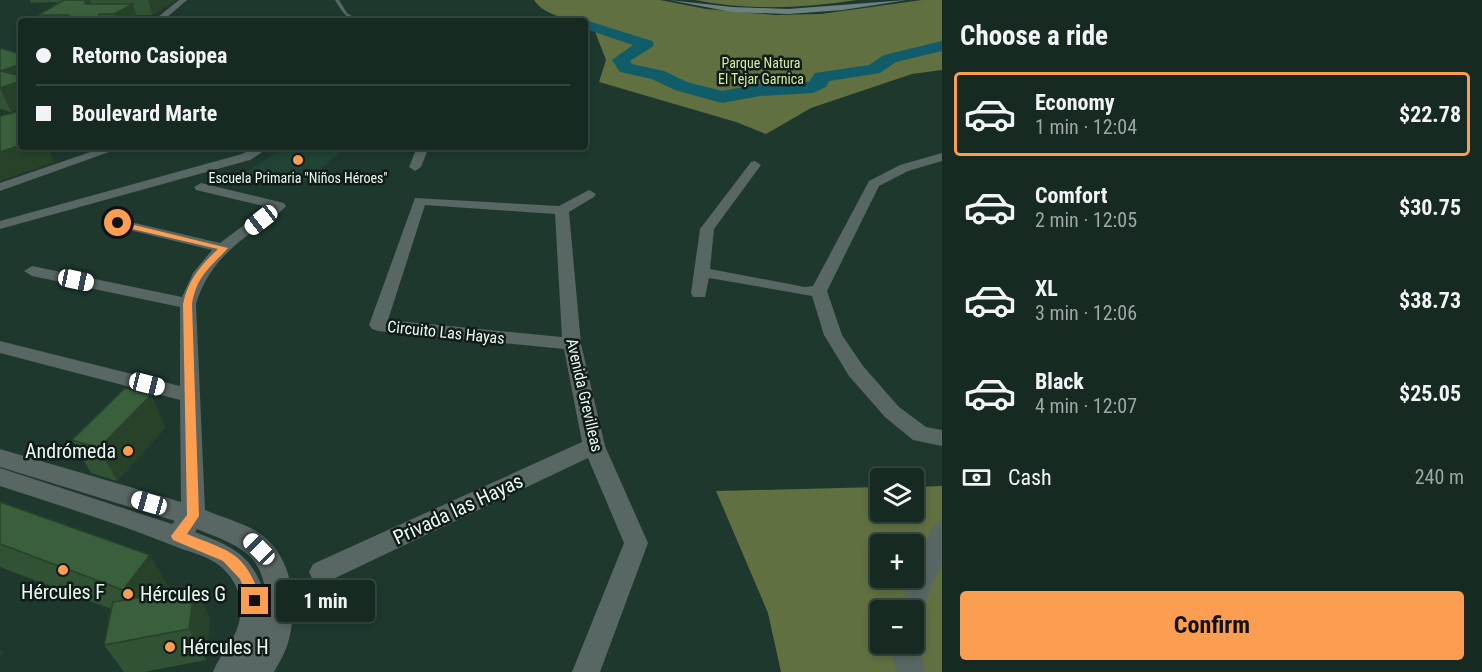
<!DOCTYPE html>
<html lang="en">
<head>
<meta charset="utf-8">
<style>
  body { margin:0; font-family:"Roboto Condensed",sans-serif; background:#1f322a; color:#f1f3f6; height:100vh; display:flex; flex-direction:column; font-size:22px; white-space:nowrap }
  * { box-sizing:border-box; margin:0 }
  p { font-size:20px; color:#9ea7a5 }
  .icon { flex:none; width:33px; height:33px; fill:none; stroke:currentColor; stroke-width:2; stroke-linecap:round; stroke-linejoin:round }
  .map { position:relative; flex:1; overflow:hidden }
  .sheet { display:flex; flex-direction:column; background:#162a22; width:540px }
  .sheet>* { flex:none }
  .banner { position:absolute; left:18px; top:18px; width:570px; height:132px; border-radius:6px; box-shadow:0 3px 9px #0003,0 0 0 2px #354640; display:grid; align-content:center; height:132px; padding:0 18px; background:#162a22 }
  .controls { position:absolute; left:870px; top:468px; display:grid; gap:12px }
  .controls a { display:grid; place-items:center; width:54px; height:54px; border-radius:6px; background:#162a22; box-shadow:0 3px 9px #0003,0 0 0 2px #354640; font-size:30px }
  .end { position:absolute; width:27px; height:27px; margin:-14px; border:8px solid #fb9e51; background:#111; box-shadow:0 0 0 3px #111 }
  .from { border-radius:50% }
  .bubble { position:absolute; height:42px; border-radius:6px; background:#162a22; box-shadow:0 3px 9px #0003,0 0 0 2px #354640; font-size:20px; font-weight:700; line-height:42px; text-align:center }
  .car { position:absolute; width:18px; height:36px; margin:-18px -9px; border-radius:8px; box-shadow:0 0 4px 2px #0007; background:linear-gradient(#fff 24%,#345 0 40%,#fff 0 76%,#345 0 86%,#fff 0) }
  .banner b { display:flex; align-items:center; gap:21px; height:57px; font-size:22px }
  .banner b+b { border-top:2px solid #354640 }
  .banner i { width:15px; height:15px; background:#f1f3f6 }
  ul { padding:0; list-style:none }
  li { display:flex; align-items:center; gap:18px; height:84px; margin:0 12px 9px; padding:0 6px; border:3px solid transparent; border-radius:6px }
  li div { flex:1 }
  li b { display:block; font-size:22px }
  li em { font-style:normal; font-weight:700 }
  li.selected { border-color:#fb9e51 }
  li>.icon { width:54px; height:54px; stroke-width:1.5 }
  h2 { padding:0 18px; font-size:27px; line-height:72px }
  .pay { display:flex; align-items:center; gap:15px; height:66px; padding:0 18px; font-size:22px }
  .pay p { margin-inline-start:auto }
  .primary-button { display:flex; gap:12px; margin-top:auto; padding:12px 18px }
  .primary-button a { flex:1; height:69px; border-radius:6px; background:#fb9e51; color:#111; font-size:24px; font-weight:700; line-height:69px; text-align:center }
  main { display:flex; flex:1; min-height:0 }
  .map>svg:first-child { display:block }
</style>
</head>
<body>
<main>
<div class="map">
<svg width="942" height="672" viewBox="0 0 942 672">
  <rect width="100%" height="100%" fill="#1e382e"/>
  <!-- built -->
  <polygon fill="#204336" points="285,147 347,147 303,183 245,173"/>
  <!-- forest -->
  <g fill="#607041" fill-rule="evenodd">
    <path d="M534 0H660L706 9 775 15 821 14 922 0H942V70L912 74 811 108 766 134 736 122 599 82 606 60 594 29 585 25V21C568 21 543 14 534 0Z"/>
    <path d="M695 0H857C803 8 749 11 695 0Z"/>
    <path d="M942 486V672H781L768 613 716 491 880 487V512H914V487ZM880 544H914V578H880ZM880 610H914V644H880Z"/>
  </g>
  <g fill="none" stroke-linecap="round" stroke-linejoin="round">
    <!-- river -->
    <polygon fill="#105c68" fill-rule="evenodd" points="585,20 652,41 654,44 652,47 630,61 632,64 664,71 687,82 722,91 760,84 809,82 815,73 869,65 884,55 942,41 942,51 896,62 880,73 829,81 826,87 813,93 760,96 722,103 675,90 652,79 620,72 612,60 633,45 585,29 585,21 580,21"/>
    <!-- lane -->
    <path fill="#586664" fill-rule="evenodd" d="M335 0H339L347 13 360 21C347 21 341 10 335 0Z"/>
    <!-- street -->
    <g fill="#586664" fill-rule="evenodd">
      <polygon points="179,0 187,0 165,19 168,21 92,21 96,19 158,17"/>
      <polygon points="105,147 123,147 0,191 0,183"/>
      <polygon points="255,147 270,147 250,160 0,229 0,221 242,154"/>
      <polygon points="417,147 429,147 421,167 415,171 409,167"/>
      <polygon points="942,153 942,161 908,171 879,186 827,291 842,335 863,366 899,407 926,427 942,430 942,446 913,440 885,417 849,376 824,335 812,296 709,278 705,297 693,297 691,293 700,229 751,162 755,161 761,165 714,229 710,269 805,287 813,286 869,181 900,165"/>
      <path d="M201 183 284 203 286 206C278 215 266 222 256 229 228 249 206 270 196 304L205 510C221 517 241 522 256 531 293 553 299 605 288 643 285 653 279 663 274 672H213C224 645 244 635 240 601 239 588 231 575 220 566 208 556 189 552 174 546 117 523 58 505 0 486V468L172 524 175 521 0 467V449L181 502 180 400 0 353V341L180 386V307L32 276 24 271 32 266 182 297 193 273 212 250 113 226 111 223 118 219 220 243 268 207 196 190 194 187ZM197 529C235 545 263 551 266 598 253 555 234 547 195 532Z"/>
      <path d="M589 190 596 194 594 197 569 212 581 344 605 446 648 543 600 672H572L624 543 588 458 331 580 322 584 313 580 309 572 313 564 582 442 564 349 378 331 372 329 369 325 415 198 559 206ZM425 205 555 214 562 337 388 320Z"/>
      <polygon points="942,522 942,562 928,595 921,619 914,622 914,610 899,610 910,578 914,578 914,569 933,526"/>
      <path d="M914 633 917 634C922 646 921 659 925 672H897L891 653 893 644H914Z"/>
    </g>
    <!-- secondary -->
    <polygon fill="#6d8280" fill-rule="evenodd" points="669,0 732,7 788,9 907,0 843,10 788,14 732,12"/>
  </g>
  <!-- wall -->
  <g fill="#315234">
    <polygon points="30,0 176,0 152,15 136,15 138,21 40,21 38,15 57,4 56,2 31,3"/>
    <polygon points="0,48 21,54 21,109 11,112 0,109"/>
    <polygon points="151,395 165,428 117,481 91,473 72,440"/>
    <polygon points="0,502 150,555 168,587 164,593 194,588 210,619 206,660 144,672 124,672 104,645 111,609 0,567"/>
  </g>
  <!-- shaded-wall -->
  <g fill="#28422a">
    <polygon points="85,0 90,0 96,17 85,4"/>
    <polygon points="148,0 176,0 152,15"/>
    <polygon points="133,4 138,21 117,21 114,14"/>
    <polygon points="21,64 21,109 11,112 0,88 0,71"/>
    <polygon points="21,145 21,147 70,147 50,153 54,162 0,181 0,152"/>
    <polygon points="151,395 165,428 117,481 99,448"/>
    <polygon points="150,555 168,587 143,622 123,590"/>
    <polygon points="194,588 210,619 206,660 189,629"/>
    <polygon points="0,650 4,653 0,657"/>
  </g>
  <!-- building -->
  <g fill="#395f3c" stroke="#28422a" stroke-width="1.5">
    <polygon points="64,0 85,0 85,4 133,4 114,14 99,14 100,21 69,21 69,15 38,15"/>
    <polygon points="0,48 21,54 21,64 0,71"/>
    <polygon points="0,71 21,76 21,81 0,88"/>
    <polygon points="21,111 21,145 0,152 0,116"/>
    <polygon points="125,388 151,395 99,448 72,440"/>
    <polygon points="0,502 150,555 123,590 0,544"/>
    <polygon points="194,588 189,629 104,645 113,602"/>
  </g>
  <!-- route -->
  <path fill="#fb9e51" d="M118 221 228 248C210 268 197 275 192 304L199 516 187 534C233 553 244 551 262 601L260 605 255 607 250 605 240 579 223 561 173 540 171 536 187 515 183 304C188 280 200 266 218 249L115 225 114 223Z"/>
  <!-- markers -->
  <g fill="#fb9e51" stroke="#111c18" stroke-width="2">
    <circle cx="298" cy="160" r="6"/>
    <circle cx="128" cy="451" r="6"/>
    <circle cx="63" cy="570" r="6"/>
    <circle cx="128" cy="594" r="6"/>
    <circle cx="170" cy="647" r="6"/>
  </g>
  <g text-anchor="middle" stroke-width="5" stroke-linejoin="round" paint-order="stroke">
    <!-- far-park labels -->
    <g font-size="14" fill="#d3eda2" stroke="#111c18">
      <text x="761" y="68">Parque Natura<tspan x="761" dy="16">El Tejar Garnica</tspan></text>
    </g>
    <!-- far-poi labels -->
    <g font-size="14" fill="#e9f9f2" stroke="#111c18">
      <text x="298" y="183">Escuela Primaria ''Niños Héroes''</text>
    </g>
    <!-- street labels -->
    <g font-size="16" fill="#e9f9f2" stroke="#111c18">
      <text transform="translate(446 332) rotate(6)" y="6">Circuito Las Hayas</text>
      <text transform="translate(585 395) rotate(77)" y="6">Avenida Grevilleas</text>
    </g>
    <!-- near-poi labels -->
    <g font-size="20" fill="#e9f9f2" stroke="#111c18" text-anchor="start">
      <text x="116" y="458" text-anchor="end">Andrómeda</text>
      <text x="63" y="599" text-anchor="middle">Hércules F</text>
      <text x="140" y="601">Hércules G</text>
      <text x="182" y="654">Hércules H</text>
    </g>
    <!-- near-street labels -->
    <g font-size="20" fill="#e9f9f2" stroke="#111c18">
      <text transform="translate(458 509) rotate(-25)" y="7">Privada las Hayas</text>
    </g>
  </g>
</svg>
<div class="controls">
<a><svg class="icon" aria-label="layers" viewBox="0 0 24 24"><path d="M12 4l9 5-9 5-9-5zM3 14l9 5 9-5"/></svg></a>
<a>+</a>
<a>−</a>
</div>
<i class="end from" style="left:118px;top:223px"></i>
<i class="end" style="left:255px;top:601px"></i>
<div class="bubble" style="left:276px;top:580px;width:99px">1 min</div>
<i class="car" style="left:261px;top:220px;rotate:232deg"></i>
<i class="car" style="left:76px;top:280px;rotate:102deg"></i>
<i class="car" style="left:147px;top:384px;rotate:104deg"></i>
<i class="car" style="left:149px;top:503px;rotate:286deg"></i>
<i class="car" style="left:259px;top:549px;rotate:315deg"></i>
<div class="banner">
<b><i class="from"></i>Retorno Casiopea</b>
<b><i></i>Boulevard Marte</b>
</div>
</div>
<section class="sheet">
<h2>Choose a ride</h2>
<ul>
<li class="selected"><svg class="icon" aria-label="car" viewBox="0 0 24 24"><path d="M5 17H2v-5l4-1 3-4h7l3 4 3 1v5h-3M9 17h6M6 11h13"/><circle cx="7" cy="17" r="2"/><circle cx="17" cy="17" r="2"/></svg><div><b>Economy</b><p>1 min · 12:04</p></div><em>$22.78</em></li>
<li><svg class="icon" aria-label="car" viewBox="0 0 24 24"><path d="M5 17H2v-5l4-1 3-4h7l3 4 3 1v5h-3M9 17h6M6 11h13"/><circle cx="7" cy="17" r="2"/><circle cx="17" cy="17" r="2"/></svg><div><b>Comfort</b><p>2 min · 12:05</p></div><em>$30.75</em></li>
<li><svg class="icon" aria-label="car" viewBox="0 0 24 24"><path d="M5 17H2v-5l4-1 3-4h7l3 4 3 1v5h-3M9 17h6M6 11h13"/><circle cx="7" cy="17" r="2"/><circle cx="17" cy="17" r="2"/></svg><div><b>XL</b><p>3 min · 12:06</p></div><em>$38.73</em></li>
<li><svg class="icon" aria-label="car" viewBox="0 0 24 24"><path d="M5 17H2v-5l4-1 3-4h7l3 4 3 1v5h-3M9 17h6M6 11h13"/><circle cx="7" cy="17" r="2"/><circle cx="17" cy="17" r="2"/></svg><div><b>Black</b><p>4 min · 12:07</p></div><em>$25.05</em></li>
</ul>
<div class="pay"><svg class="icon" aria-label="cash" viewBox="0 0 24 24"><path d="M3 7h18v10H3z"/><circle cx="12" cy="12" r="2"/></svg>Cash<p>240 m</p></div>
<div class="primary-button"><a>Confirm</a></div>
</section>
</main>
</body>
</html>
